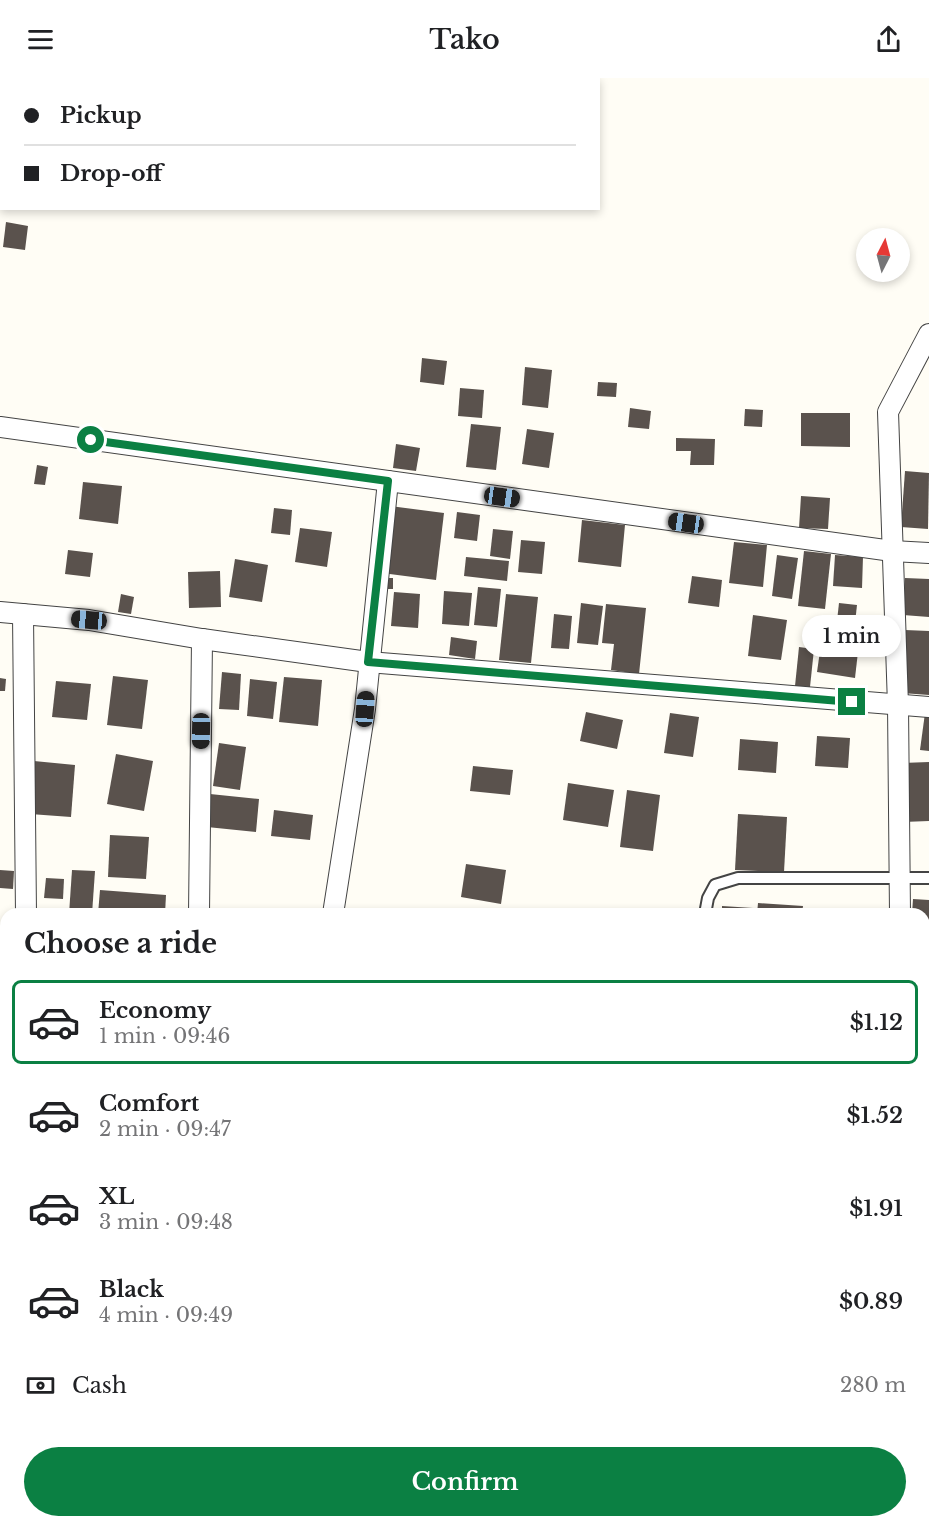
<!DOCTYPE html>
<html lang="en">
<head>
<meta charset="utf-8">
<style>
  body { margin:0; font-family:"Libre Baskerville",serif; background:#f2f2f2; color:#202124; height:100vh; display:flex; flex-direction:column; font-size:22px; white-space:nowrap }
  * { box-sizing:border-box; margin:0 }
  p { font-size:20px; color:#757577 }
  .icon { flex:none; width:33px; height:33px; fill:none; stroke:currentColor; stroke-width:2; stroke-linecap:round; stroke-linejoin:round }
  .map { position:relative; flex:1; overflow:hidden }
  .sheet { position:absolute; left:0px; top:830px; width:930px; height:620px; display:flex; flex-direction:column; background:#fff; border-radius:18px 18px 0 0; box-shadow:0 3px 9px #0003 }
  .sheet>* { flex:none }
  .guide { position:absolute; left:0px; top:0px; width:600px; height:132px; box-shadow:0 3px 9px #0003; display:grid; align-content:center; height:132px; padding:0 24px; background:#fff }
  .needle { width:39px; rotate:6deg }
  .tools { position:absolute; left:856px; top:150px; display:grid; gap:12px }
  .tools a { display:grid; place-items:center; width:54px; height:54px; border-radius:50%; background:#fff; box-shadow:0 3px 9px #0003; font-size:30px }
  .end { position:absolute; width:27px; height:27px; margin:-14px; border:8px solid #0b8043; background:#fff; box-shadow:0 0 0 3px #fff }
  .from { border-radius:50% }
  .bubble { position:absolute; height:42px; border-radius:21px; background:#fff; box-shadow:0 3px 9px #0003; font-size:20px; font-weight:600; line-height:42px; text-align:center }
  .car { position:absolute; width:18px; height:36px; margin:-18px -9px; border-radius:8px; box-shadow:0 0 4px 2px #0007; background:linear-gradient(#222 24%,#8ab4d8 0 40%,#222 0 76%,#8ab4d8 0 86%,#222 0) }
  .guide b { display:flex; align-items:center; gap:21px; height:57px; font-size:22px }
  .guide b+b { border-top:2px solid #e0e0e0 }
  .guide i { width:15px; height:15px; background:#202124 }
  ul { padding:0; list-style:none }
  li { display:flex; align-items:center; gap:18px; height:84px; margin:0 12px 9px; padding:0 12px; border:3px solid transparent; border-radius:9px }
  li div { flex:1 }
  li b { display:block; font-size:22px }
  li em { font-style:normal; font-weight:600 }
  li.on { border-color:#0b8043 }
  li>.icon { width:54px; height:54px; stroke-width:1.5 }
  h2 { padding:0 24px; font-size:27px; line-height:72px }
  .pay { display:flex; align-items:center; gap:15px; height:66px; padding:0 24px; font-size:22px }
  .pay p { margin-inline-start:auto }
  .button { display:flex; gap:12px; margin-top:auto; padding:12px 24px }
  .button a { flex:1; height:69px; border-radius:36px; background:#0b8043; color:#fff; font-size:24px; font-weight:600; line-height:69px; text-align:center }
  header { display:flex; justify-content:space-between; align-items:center; height:78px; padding:0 24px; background:#fff; font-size:27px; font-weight:600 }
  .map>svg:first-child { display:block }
</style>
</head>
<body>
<header><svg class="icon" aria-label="menu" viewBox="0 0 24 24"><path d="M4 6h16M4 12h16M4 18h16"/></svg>Tako<svg class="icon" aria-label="share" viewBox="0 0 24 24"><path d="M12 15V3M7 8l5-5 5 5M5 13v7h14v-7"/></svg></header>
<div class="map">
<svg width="929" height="1448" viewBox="0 0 929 1448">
  <rect width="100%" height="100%" fill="#fffdf5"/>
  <!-- building -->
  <g fill="#5a524d">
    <polygon points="6,144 28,148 25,172 3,169"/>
    <polygon points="422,280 447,283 444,307 420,304"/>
    <polygon points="525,289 552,292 548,330 522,327"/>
    <polygon points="598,304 617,305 616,319 597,318"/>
    <polygon points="460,310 484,312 482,340 458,338"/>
    <polygon points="630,330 651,333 649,351 628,349"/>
    <polygon points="745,331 763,332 762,349 744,348"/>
    <polygon points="801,335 850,335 850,369 801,368"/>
    <polygon points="471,346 501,349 496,392 466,389"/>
    <polygon points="527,351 554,355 549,390 522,386"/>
    <polygon points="676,360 715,361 714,387 690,387 691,373 676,373"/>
    <polygon points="396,366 420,370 416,393 393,390"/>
    <polygon points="37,387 48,389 45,407 34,406"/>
    <polygon points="905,393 929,395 928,451 901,449"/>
    <polygon points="83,404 122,408 118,446 79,441"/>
    <polygon points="801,418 830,420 828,451 799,450"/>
    <polygon points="390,428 444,435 436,502 382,495"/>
    <polygon points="274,430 292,432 290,457 271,455"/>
    <polygon points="457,434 480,437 477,463 454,460"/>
    <polygon points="582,442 625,447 621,489 578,484"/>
    <polygon points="300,450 332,454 327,489 295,484"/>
    <polygon points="493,451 513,453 510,481 490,478"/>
    <polygon points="521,462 545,464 542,496 518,494"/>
    <polygon points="734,464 767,467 763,509 729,505"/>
    <polygon points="68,472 93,475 90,499 65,496"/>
    <polygon points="804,473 831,476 825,531 798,528"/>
    <polygon points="777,477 798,480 792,521 772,518"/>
    <polygon points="835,477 863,479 862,510 833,508"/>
    <polygon points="466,479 509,483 507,503 464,498"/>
    <polygon points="235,481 268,487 262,524 229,519"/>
    <polygon points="220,493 221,529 189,530 188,494"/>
    <polygon points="692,498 722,502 719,529 688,525"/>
    <rect x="382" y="500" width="11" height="11"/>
    <polygon points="905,500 929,501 929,539 903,537"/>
    <polygon points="478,509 501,511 497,549 474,547"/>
    <polygon points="444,513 472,515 469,548 442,546"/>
    <polygon points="394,514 420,516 418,550 391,548"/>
    <polygon points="121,516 134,519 131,536 118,534"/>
    <polygon points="506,516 538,519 531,585 499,582"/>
    <polygon points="581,525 603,528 598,567 577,565"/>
    <polygon points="839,525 857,527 855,545 837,543"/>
    <polygon points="606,526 646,530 639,596 611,592 614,566 602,565"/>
    <polygon points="554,536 572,538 569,571 551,570"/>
    <polygon points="753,537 787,542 781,582 748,578"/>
    <polygon points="905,552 929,553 929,617 902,615"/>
    <polygon points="451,559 477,563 475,581 449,577"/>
    <polygon points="822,559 859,565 855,600 817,594"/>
    <polygon points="799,569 814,571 810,609 795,608"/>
    <polygon points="222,594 241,596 239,632 219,631"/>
    <polygon points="113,598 148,602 142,651 107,647"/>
    <polygon points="284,599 322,602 318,648 279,644"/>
    <polygon points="0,600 6,601 5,613 0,613"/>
    <polygon points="250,601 277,604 273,641 247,638"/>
    <polygon points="56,603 91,606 87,642 52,639"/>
    <polygon points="586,634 623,642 617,671 580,663"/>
    <polygon points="670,635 699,639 693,679 664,675"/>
    <polygon points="925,635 929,635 929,673 920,672"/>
    <polygon points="817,658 850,660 848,690 815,688"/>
    <polygon points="740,661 778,664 776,695 738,692"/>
    <polygon points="219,665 246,669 240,712 213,708"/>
    <polygon points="116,676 153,683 144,733 107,726"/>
    <polygon points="34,683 75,687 71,739 30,736"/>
    <polygon points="929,684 929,743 903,744 902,685"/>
    <polygon points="473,688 513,692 510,717 470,713"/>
    <polygon points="568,705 614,712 608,749 563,742"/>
    <polygon points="627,712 660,717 653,773 620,769"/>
    <polygon points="210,716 259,721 256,754 207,749"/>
    <polygon points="274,732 313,737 310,762 271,758"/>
    <polygon points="738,736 787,739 784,794 735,792"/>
    <polygon points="110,757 149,759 146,801 108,799"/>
    <polygon points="466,786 506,792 501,826 461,819"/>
    <polygon points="0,792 14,793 13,811 0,810"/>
    <polygon points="72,792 95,793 92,836 69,836"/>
    <polygon points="46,800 64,801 63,821 44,820"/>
    <polygon points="100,812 166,817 165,836 98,836"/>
    <polygon points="913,821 929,822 929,851 924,851 924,836 912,836"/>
    <polygon points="758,825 803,828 802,836 757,836"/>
    <polygon points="722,828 753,830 752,836 722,836"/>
    <rect x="924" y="916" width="5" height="46"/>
    <rect x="924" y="986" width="5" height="20"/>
    <polygon points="65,1443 113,1443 112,1448 63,1448"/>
  </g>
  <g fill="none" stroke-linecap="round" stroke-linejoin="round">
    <!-- service casing -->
    <g stroke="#444" stroke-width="14">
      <g id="service">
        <polyline points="705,836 708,820 715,807 738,800 929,800"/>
        <polyline points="36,1448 37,1443"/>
      </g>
    </g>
    <!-- minor casing -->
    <g stroke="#444" stroke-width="22">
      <g id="minor">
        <polyline points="0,349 892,473 929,475"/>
        <polyline points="0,534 89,542 202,561 368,584 929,629"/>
        <polyline points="23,536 26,836"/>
        <polyline points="199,836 202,561"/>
        <polyline points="333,836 365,631 388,403"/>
        <polyline points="900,836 898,627 888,334 929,256"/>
        <polyline points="924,966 929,966"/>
        <polyline points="924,1160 929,1203"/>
        <polyline points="255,1448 257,1443"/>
      </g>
    </g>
    <!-- secondary casing -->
    <g stroke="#333" stroke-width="30">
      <g id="secondary">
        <polyline points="924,1245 929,1244"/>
        <polyline points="0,1255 6,1256"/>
      </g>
    </g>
    <!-- service -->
    <use href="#service" stroke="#fff" stroke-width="10"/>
    <!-- minor -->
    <use href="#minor" stroke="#fff" stroke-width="20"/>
    <!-- secondary -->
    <use href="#secondary" stroke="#fff6b0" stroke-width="27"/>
  </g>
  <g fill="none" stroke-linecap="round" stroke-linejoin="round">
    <!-- route -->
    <polyline stroke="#0b8043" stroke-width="8" points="91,362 388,403 368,584 852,624"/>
  </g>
</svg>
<div class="tools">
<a><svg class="needle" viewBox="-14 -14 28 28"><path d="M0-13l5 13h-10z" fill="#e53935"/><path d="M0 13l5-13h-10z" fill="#757577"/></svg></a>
</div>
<i class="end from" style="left:91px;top:362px"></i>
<i class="end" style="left:852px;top:624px"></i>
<div class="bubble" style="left:802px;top:537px;width:99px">1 min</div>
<i class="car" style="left:502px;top:419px;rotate:98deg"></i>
<i class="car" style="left:686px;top:445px;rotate:278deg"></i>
<i class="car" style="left:89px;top:542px;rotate:275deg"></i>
<i class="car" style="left:365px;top:631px;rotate:4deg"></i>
<i class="car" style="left:201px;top:653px;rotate:181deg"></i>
<div class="guide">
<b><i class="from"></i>Pickup</b>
<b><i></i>Drop-off</b>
</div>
<section class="sheet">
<h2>Choose a ride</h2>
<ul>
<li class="on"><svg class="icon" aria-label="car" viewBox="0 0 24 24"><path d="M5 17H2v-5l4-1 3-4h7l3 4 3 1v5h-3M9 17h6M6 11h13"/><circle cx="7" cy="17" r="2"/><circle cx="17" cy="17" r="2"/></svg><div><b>Economy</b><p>1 min · 09:46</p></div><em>$1.12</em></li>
<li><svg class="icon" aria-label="car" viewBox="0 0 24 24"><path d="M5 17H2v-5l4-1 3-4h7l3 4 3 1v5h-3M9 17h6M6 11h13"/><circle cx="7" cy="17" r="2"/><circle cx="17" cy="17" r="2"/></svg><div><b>Comfort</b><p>2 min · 09:47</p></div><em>$1.52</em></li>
<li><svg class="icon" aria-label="car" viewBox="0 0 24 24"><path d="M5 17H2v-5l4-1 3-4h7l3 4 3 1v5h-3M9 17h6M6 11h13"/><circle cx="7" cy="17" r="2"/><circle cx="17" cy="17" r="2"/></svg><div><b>XL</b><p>3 min · 09:48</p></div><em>$1.91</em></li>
<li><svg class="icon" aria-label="car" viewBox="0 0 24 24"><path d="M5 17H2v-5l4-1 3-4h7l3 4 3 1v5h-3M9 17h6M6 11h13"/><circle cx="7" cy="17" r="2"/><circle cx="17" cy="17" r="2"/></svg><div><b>Black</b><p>4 min · 09:49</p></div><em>$0.89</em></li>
</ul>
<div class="pay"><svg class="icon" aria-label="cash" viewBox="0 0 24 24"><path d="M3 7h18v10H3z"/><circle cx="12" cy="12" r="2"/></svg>Cash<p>280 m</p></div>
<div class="button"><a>Confirm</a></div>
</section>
</div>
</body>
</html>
